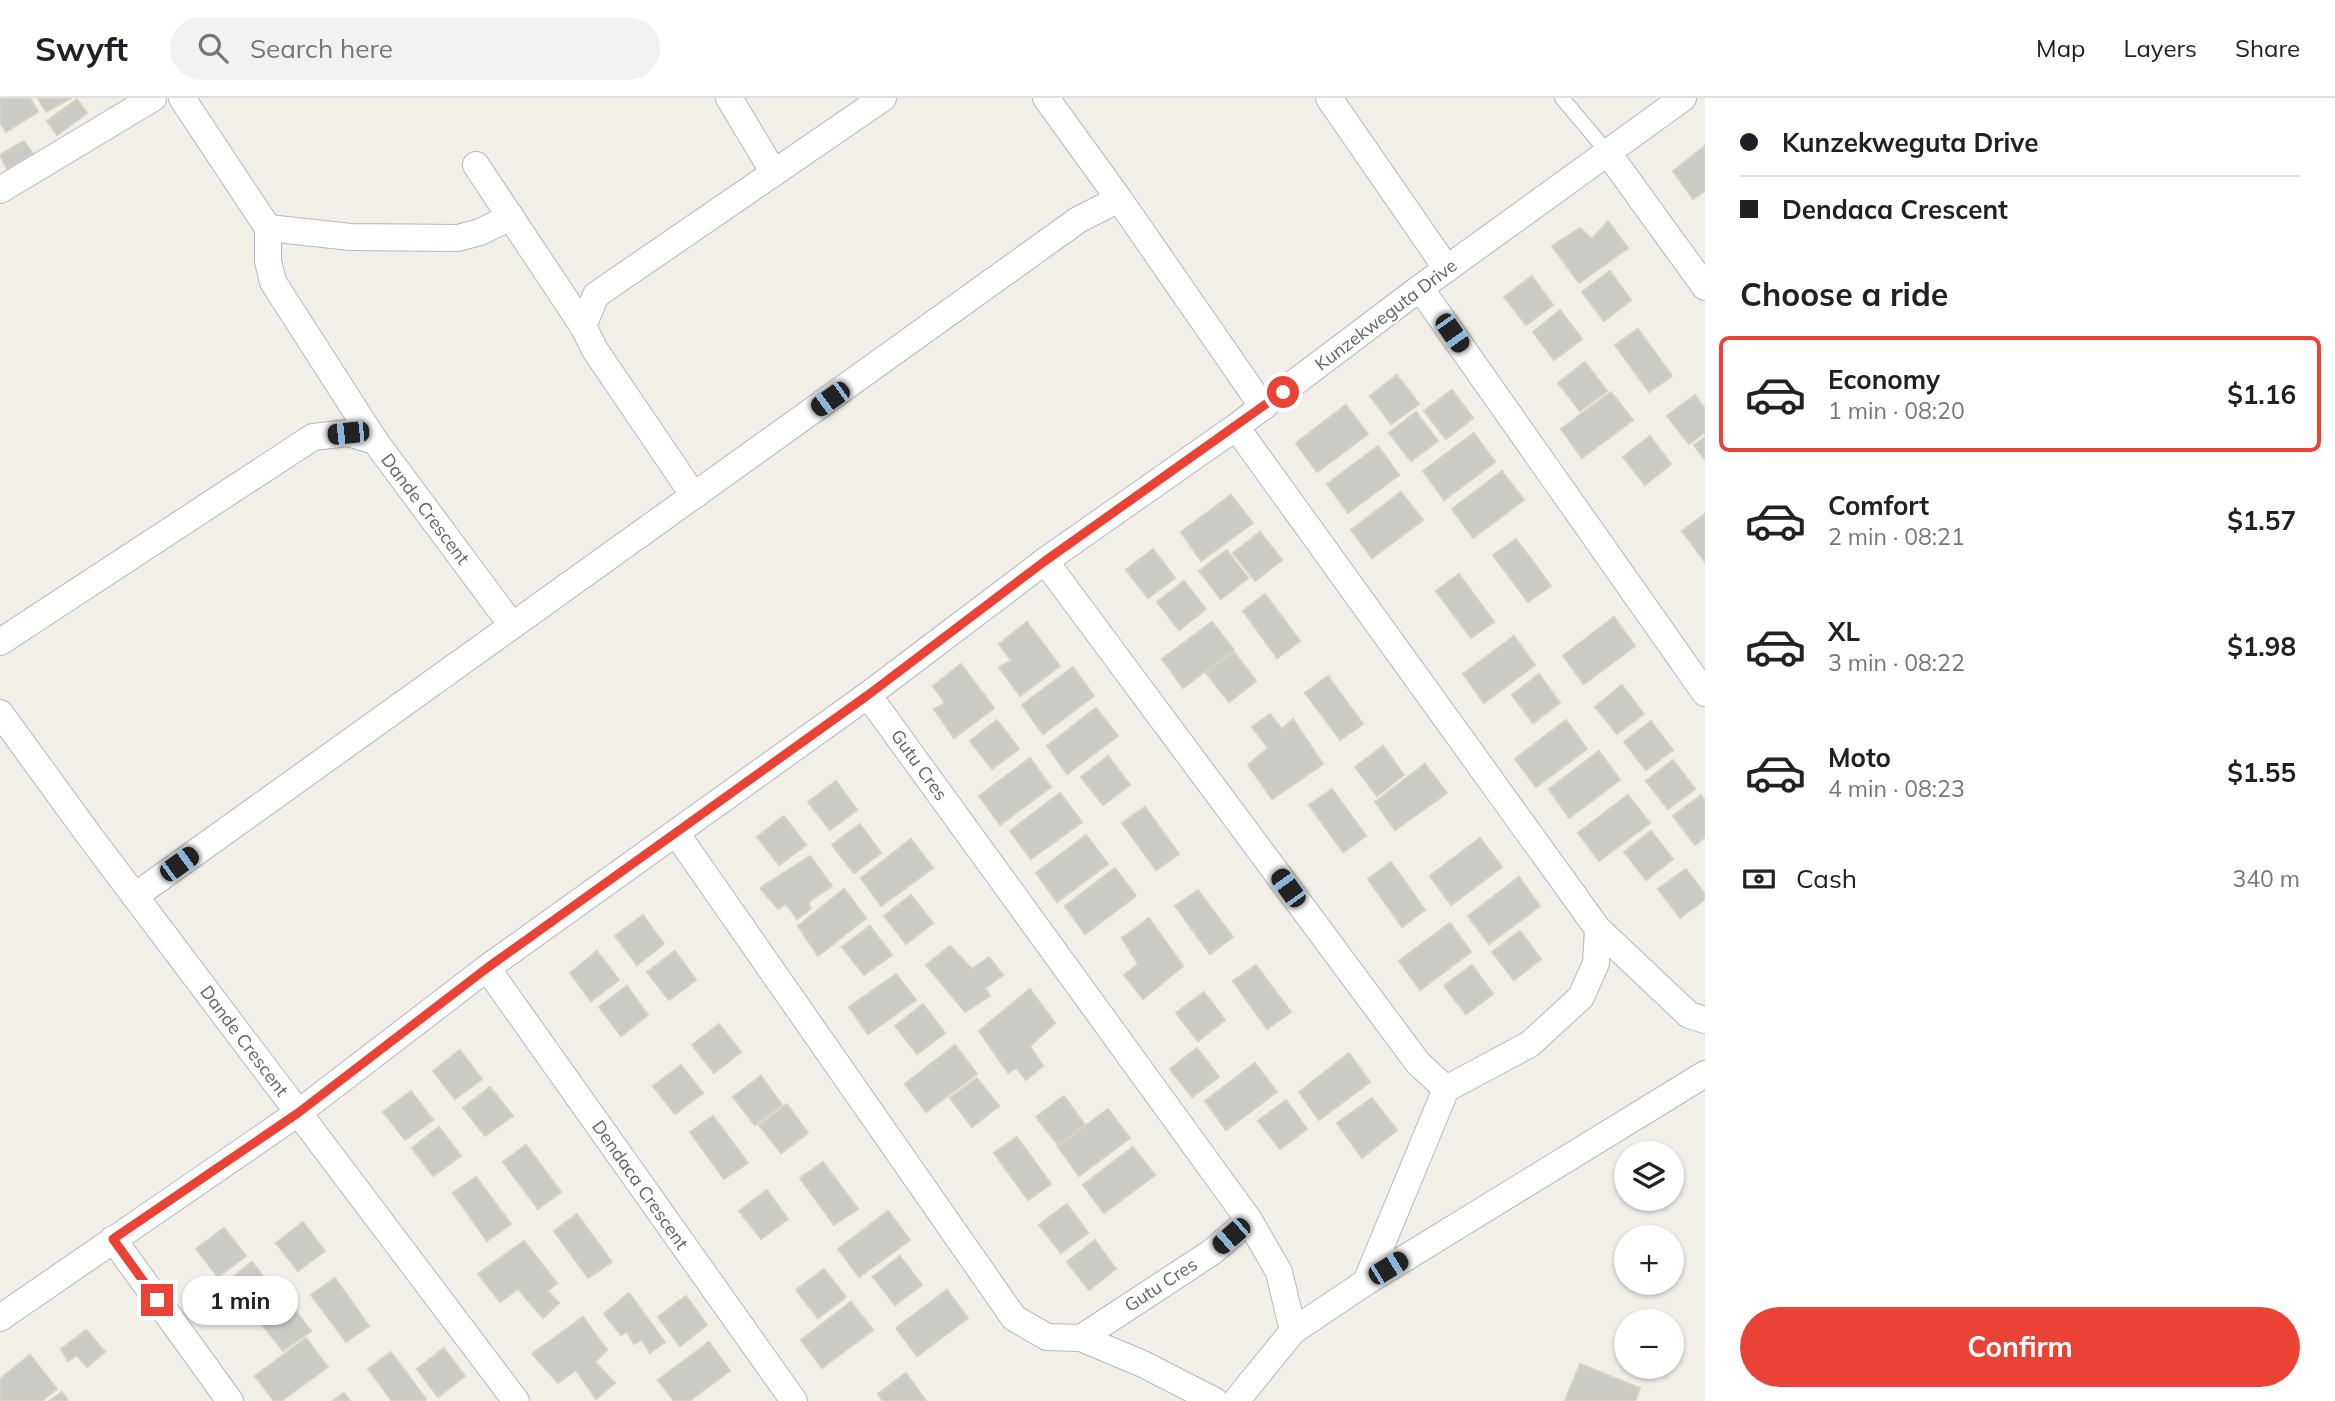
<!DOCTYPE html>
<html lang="en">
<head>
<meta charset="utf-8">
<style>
  body { margin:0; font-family:Mulish,sans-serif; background:#f2f2f2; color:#202124; height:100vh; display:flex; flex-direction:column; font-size:26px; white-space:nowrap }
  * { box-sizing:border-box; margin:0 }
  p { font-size:23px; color:#757577 }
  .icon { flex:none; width:38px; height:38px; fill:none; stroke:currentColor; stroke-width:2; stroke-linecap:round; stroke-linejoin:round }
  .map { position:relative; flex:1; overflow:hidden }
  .panel { display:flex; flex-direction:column; background:#fff; width:630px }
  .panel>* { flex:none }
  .banner { display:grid; align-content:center; height:154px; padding:0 35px; background:#fff }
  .buttons { position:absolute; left:1614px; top:1043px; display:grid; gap:14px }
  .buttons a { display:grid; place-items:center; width:70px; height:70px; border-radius:50%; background:#fff; box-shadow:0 2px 5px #0004; font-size:35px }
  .end { position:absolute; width:32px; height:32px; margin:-16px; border:9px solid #ea4335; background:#fff; box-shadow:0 0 0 4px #fff }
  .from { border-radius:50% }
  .bubble { position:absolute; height:49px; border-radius:24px; background:#fff; box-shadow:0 2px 5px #0004; font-size:23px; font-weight:700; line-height:49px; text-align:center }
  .car { position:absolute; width:21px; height:42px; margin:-21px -10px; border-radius:9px; box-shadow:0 0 5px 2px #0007; background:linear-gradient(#222 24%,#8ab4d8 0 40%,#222 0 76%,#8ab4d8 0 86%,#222 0) }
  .banner b { display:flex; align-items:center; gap:24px; height:66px; font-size:26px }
  .banner b+b { border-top:2px solid #e0e0e0 }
  .banner i { width:18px; height:18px; background:#202124 }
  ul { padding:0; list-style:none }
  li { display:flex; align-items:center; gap:21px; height:116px; margin:0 14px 10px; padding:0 21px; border:4px solid transparent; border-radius:10px }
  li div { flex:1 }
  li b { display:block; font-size:26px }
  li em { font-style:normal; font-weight:700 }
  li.selected { border-color:#ea4335 }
  li>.icon { width:63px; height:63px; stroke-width:1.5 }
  h2 { padding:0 35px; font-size:32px; line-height:84px }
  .pay { display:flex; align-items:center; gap:18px; height:77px; padding:0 35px; font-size:26px }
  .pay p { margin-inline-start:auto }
  .primary-button { display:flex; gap:14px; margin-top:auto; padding:14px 35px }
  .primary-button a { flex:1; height:80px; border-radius:42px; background:#ea4335; color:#fff; font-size:28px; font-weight:700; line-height:80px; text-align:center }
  header { display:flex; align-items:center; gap:42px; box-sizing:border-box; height:98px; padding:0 35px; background:#fff; border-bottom:2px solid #e0e0e0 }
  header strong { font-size:33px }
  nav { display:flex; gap:38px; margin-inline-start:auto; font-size:24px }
  .search { width:490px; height:63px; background:#f2f2f2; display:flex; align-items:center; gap:18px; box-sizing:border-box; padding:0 24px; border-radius:38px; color:#757577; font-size:26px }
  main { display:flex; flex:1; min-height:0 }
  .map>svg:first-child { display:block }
</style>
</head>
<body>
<header>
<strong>Swyft</strong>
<div class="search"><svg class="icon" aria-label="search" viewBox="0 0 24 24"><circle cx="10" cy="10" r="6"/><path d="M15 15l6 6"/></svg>Search here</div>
<nav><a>Map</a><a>Layers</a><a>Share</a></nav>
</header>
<main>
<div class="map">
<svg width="1705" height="1303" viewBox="0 0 1705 1303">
  <rect width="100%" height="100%" fill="#f1efe8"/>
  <!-- building -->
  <g fill="#cccac5" stroke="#d6d1c6" stroke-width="2">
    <polygon points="0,0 30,0 38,14 6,34 0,25"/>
    <polygon points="38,0 71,0 46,14"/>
    <polygon points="77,1 87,15 57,37 47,23"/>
    <polygon points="24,43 33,56 7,71 0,57"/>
    <polygon points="1705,48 1705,93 1693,101 1673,73"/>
    <polygon points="1608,123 1628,150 1579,185 1552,148 1580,130 1592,141"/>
    <polygon points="1610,173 1631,202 1604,223 1582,194"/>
    <polygon points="1532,178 1553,207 1526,227 1504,199"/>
    <polygon points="1560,212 1582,241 1554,262 1533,234"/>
    <polygon points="1638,231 1672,278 1649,294 1615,247"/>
    <polygon points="1585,264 1607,293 1580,313 1558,285"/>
    <polygon points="1397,277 1419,306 1391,326 1370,298"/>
    <polygon points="1452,292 1473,320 1446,341 1424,313"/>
    <polygon points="1611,294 1633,322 1582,360 1561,331"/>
    <polygon points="1695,297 1705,311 1705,334 1689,346 1667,318"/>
    <polygon points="1346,307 1368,336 1317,374 1296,345"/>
    <polygon points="1416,314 1438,343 1411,363 1389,335"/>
    <polygon points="1474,335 1495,364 1444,402 1423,373"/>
    <polygon points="1650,338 1671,366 1645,387 1623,359"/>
    <polygon points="1705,339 1705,362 1694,347"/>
    <polygon points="1378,348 1399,377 1348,415 1327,386"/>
    <polygon points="1502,373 1524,402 1473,440 1452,411"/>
    <polygon points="1401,394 1423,422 1372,460 1351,432"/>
    <polygon points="1231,397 1253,425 1201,463 1181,434"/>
    <polygon points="1705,416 1705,464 1682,433"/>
    <polygon points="1260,434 1282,462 1255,483 1233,455"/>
    <polygon points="1516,441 1551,488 1528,504 1493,457"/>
    <polygon points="1153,451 1175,480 1148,500 1126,472"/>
    <polygon points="1227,452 1248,480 1221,501 1199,473"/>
    <polygon points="1459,476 1494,524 1471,540 1436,493"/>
    <polygon points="1184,483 1206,511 1179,532 1157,504"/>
    <polygon points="1265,496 1300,543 1277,560 1243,513"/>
    <polygon points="1614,519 1635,548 1584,586 1563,558"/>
    <polygon points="1027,524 1060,568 1020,598 999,569 1011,563 999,546"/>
    <polygon points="1212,524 1234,552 1183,590 1162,561"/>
    <polygon points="1514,538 1535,567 1484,605 1463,576"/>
    <polygon points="1234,554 1256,583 1229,604 1206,575"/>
    <polygon points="961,566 994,610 954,640 934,611 945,605 933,588"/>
    <polygon points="1073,569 1094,598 1043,636 1022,607"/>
    <polygon points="1539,576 1560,605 1533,625 1512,597"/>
    <polygon points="1328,578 1363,626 1340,642 1305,595"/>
    <polygon points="1622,587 1644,616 1617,636 1595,609"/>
    <polygon points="1096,610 1118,638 1067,676 1047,648"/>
    <polygon points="1270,616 1282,631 1293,621 1323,666 1272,701 1248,667 1268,650 1252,629"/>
    <polygon points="997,622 1019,651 992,671 970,643"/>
    <polygon points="1566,622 1587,651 1536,689 1515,661"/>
    <polygon points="1651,623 1673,652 1646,672 1624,644"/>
    <polygon points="1383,648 1404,677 1377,698 1355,669"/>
    <polygon points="1599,653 1620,682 1569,720 1549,691"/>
    <polygon points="1108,658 1130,687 1103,707 1081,679"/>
    <polygon points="1030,660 1051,689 1000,727 979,698"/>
    <polygon points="1673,662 1695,691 1668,711 1646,683"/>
    <polygon points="1425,666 1447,695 1395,732 1375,704"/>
    <polygon points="836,683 857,712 830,732 808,704"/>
    <polygon points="1332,691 1366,738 1343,754 1309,707"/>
    <polygon points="1060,695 1082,724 1031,761 1010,733"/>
    <polygon points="1628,697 1650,725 1599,763 1578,735"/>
    <polygon points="1701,697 1705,703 1705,739 1695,747 1673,718"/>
    <polygon points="1145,709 1179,756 1156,772 1122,725"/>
    <polygon points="784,718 806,747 779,767 757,739"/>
    <polygon points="860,726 881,755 854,775 832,747"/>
    <polygon points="1651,733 1673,761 1646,782 1624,754"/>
    <polygon points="1086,737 1108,766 1057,804 1036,775"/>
    <polygon points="1480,740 1502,769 1451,807 1430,778"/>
    <polygon points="911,741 933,770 881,808 861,780"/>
    <polygon points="810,758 832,788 808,804 811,811 797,821 786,806 778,811 760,790"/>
    <polygon points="1391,764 1425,812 1402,829 1368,781"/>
    <polygon points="1115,770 1136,798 1085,836 1065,808"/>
    <polygon points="1686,771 1705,796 1705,801 1680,820 1658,791"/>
    <polygon points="1519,779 1540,808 1489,846 1468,818"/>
    <polygon points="844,791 866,820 818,858 798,828"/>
    <polygon points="1198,792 1233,839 1210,856 1175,808"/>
    <polygon points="911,797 933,825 906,846 884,818"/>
    <polygon points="643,817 664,846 637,867 615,838"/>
    <polygon points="1149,820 1183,868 1143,901 1124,877 1138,866 1122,840"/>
    <polygon points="1450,825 1471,854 1420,892 1399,863"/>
    <polygon points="870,828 892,857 864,877 842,849"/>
    <polygon points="1520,833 1541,861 1514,882 1492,854"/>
    <polygon points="950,848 972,871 989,859 1003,877 985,890 990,898 965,914 926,867"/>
    <polygon points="597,853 619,882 591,903 570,875"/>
    <polygon points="675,853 696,882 669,902 647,874"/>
    <polygon points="1256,867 1291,914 1267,931 1233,883"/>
    <polygon points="1472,867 1493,896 1466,916 1444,888"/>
    <polygon points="896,876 916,902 868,936 849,909"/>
    <polygon points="627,888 648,917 621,938 599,909"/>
    <polygon points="1030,891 1055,925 1030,948 1043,968 1026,982 1016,970 1008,975 979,933"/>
    <polygon points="1204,894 1225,922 1198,943 1176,915"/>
    <polygon points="923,906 945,935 917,956 895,928"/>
    <polygon points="719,926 741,954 714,975 692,947"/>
    <polygon points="955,947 977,976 926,1014 905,986"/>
    <polygon points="1197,950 1219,979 1192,999 1170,971"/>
    <polygon points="460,952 482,981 455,1001 433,973"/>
    <polygon points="1349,955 1370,984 1319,1022 1299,994"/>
    <polygon points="1255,965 1277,994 1226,1032 1205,1003"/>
    <polygon points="681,967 703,995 675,1016 653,988"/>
    <polygon points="761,978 782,1007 755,1027 733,999"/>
    <polygon points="977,980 999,1008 972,1029 950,1000"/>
    <polygon points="490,989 513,1018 485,1038 463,1010"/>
    <polygon points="411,993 433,1022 405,1042 383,1014"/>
    <polygon points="1064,998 1085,1027 1058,1047 1036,1019"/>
    <polygon points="1372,1000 1397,1032 1362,1060 1337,1025"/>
    <polygon points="1286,1002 1307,1031 1280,1051 1258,1023"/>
    <polygon points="787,1006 808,1035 781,1055 759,1027"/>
    <polygon points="1108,1011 1130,1040 1079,1078 1058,1049"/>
    <polygon points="713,1018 748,1065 724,1081 690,1034"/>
    <polygon points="439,1029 461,1058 433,1078 412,1050"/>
    <polygon points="1017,1039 1051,1086 1028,1102 994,1055"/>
    <polygon points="526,1047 561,1094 538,1111 503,1064"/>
    <polygon points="1133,1049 1155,1077 1104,1115 1083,1087"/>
    <polygon points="823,1064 858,1111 834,1127 800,1080"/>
    <polygon points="476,1079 511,1126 487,1143 453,1095"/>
    <polygon points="767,1092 788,1121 761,1141 739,1113"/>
    <polygon points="1067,1106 1088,1135 1061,1155 1039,1127"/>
    <polygon points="888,1113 910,1142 859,1179 838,1151"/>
    <polygon points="577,1116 612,1164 588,1180 554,1133"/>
    <polygon points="303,1124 325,1153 298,1173 276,1145"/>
    <polygon points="224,1130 246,1158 218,1179 196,1151"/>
    <polygon points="1095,1142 1116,1171 1089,1192 1067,1164"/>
    <polygon points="524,1143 557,1185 548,1193 559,1205 543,1220 518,1191 500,1204 478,1176"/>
    <polygon points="900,1158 922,1187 895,1207 873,1179"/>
    <polygon points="252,1164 274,1193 247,1214 224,1186"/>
    <polygon points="824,1171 846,1199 818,1220 796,1192"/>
    <polygon points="335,1180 369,1228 346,1244 311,1197"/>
    <polygon points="947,1192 968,1220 917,1258 896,1230"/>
    <polygon points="629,1195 665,1244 650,1255 642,1242 634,1246 627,1234 621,1237 604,1216"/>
    <polygon points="686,1198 707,1227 680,1248 658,1219"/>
    <polygon points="289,1204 311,1233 283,1253 261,1225"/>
    <polygon points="851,1204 873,1232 822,1270 801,1242"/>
    <polygon points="583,1219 607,1252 595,1264 615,1285 596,1301 576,1272 558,1285 532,1256"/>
    <polygon points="86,1232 105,1254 87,1269 77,1257 68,1263 61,1251"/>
    <polygon points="306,1240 328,1269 281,1303 274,1303 255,1278"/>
    <polygon points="709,1244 730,1273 689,1303 674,1303 658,1282"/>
    <polygon points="444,1250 465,1278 438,1299 417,1271"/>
    <polygon points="391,1254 426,1301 423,1303 392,1303 368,1271"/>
    <polygon points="30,1257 57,1291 41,1303 0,1303 0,1281"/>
    <polygon points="1580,1266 1640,1290 1635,1303 1565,1303"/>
    <polygon points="906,1275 926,1303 883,1303 878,1296"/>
    <polygon points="62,1294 68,1303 49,1303"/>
    <polygon points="344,1295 350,1303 333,1303"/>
  </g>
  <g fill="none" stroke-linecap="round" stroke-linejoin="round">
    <!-- service casing -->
    <g stroke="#b5b8bc" stroke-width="16">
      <polyline id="service" points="1562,0 1608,55"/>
    </g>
    <!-- minor casing -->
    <g stroke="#b5b8bc" stroke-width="28">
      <g id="minor">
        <polyline points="182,0 268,130 268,163 273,184 375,343"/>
        <polyline points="729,0 774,75"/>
        <polyline points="1046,0 1119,101"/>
        <polyline points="1329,0 1447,171"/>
        <polyline points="1608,55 1705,189"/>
        <polyline points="476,67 583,228"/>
        <polyline points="0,92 153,0"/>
        <polyline points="268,130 351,139 458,140 480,134 511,119"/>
        <polyline points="1420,190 1705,595"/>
        <polyline points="694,398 595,252 583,228 596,197 883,0"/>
        <polyline points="1045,463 1418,965 1446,991 1530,946 1581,899 1596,865 1598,831 1236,329"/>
        <polyline points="0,544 313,339 348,335 375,343 511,526"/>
        <polyline points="0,615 94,744 516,1303"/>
        <polyline points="676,735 1014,1220 1047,1239 1081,1240 1212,1154 1249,1122 868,597"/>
        <path d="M135 798C448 572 764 348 1078 122L1119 101 1263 309"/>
        <polyline points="1598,831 1689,917 1705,922"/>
        <polyline points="487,870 794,1303"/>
        <polyline points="1249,1122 1279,1174 1293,1233"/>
        <polyline points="113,1141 230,1303"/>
        <polyline points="1366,1184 1446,991"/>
        <polyline points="0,1220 298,1015 487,870 868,597 1045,463 1236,329 1420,190 1683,0"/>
        <polyline points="1081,1240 1143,1266 1215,1303"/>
        <polyline points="1236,1303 1293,1233 1366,1184 1705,976"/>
      </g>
    </g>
    <!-- service -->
    <use href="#service" stroke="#fff" stroke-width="14"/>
    <!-- minor -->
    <use href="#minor" stroke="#fff" stroke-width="26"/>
  </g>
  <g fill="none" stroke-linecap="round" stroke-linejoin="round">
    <!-- route -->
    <polyline stroke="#ea4335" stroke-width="9" points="157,1202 113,1141 298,1015 487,870 868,597 1045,463 1283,294"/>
  </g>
  <g text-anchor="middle" stroke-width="5" stroke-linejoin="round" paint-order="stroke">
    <!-- street labels -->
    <g font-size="18" fill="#5f6368" stroke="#fff">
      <text transform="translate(1386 217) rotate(-37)" y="6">Kunzekweguta Drive</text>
      <text transform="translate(425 411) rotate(53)" y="6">Dande Crescent</text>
      <text transform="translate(919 667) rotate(54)" y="6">Gutu Cres</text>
      <text transform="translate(244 943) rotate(53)" y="6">Dande Crescent</text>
      <text transform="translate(640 1087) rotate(55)" y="6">Dendaca Crescent</text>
      <text transform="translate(1161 1187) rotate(-33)" y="6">Gutu Cres</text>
    </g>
  </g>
</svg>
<div class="buttons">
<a><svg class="icon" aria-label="layers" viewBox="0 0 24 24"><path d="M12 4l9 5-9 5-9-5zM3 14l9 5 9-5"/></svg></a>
<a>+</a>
<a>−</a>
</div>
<i class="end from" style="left:1283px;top:294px"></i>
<i class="end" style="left:157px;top:1202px"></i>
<div class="bubble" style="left:182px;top:1178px;width:116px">1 min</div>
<i class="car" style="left:1452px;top:235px;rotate:145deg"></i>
<i class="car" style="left:830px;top:301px;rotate:234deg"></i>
<i class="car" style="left:348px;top:335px;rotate:264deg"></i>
<i class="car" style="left:179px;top:766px;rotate:54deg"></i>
<i class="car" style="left:1288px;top:790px;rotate:324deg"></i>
<i class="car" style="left:1231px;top:1138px;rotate:229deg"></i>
<i class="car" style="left:1388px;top:1170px;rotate:59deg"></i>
</div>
<section class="panel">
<div class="banner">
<b><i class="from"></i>Kunzekweguta Drive</b>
<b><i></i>Dendaca Crescent</b>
</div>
<h2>Choose a ride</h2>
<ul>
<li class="selected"><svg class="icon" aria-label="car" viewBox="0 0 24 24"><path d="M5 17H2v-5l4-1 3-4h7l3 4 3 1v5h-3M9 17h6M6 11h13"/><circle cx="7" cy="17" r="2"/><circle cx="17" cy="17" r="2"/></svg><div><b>Economy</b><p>1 min · 08:20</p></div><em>$1.16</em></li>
<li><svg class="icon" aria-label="car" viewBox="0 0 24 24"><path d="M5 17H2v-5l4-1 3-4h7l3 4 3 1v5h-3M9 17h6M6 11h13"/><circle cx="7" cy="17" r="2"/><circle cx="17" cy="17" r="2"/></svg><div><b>Comfort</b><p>2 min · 08:21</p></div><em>$1.57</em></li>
<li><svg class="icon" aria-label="car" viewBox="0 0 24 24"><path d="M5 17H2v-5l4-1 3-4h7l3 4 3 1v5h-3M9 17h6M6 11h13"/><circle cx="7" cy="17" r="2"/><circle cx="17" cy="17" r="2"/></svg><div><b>XL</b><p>3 min · 08:22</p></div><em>$1.98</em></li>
<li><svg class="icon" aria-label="car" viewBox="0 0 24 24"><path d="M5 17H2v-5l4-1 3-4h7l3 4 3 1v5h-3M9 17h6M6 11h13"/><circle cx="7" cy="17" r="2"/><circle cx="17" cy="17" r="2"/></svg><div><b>Moto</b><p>4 min · 08:23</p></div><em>$1.55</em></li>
</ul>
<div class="pay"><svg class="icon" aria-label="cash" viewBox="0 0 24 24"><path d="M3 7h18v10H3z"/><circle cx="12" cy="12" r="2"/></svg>Cash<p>340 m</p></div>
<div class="primary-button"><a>Confirm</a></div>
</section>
</main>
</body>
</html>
